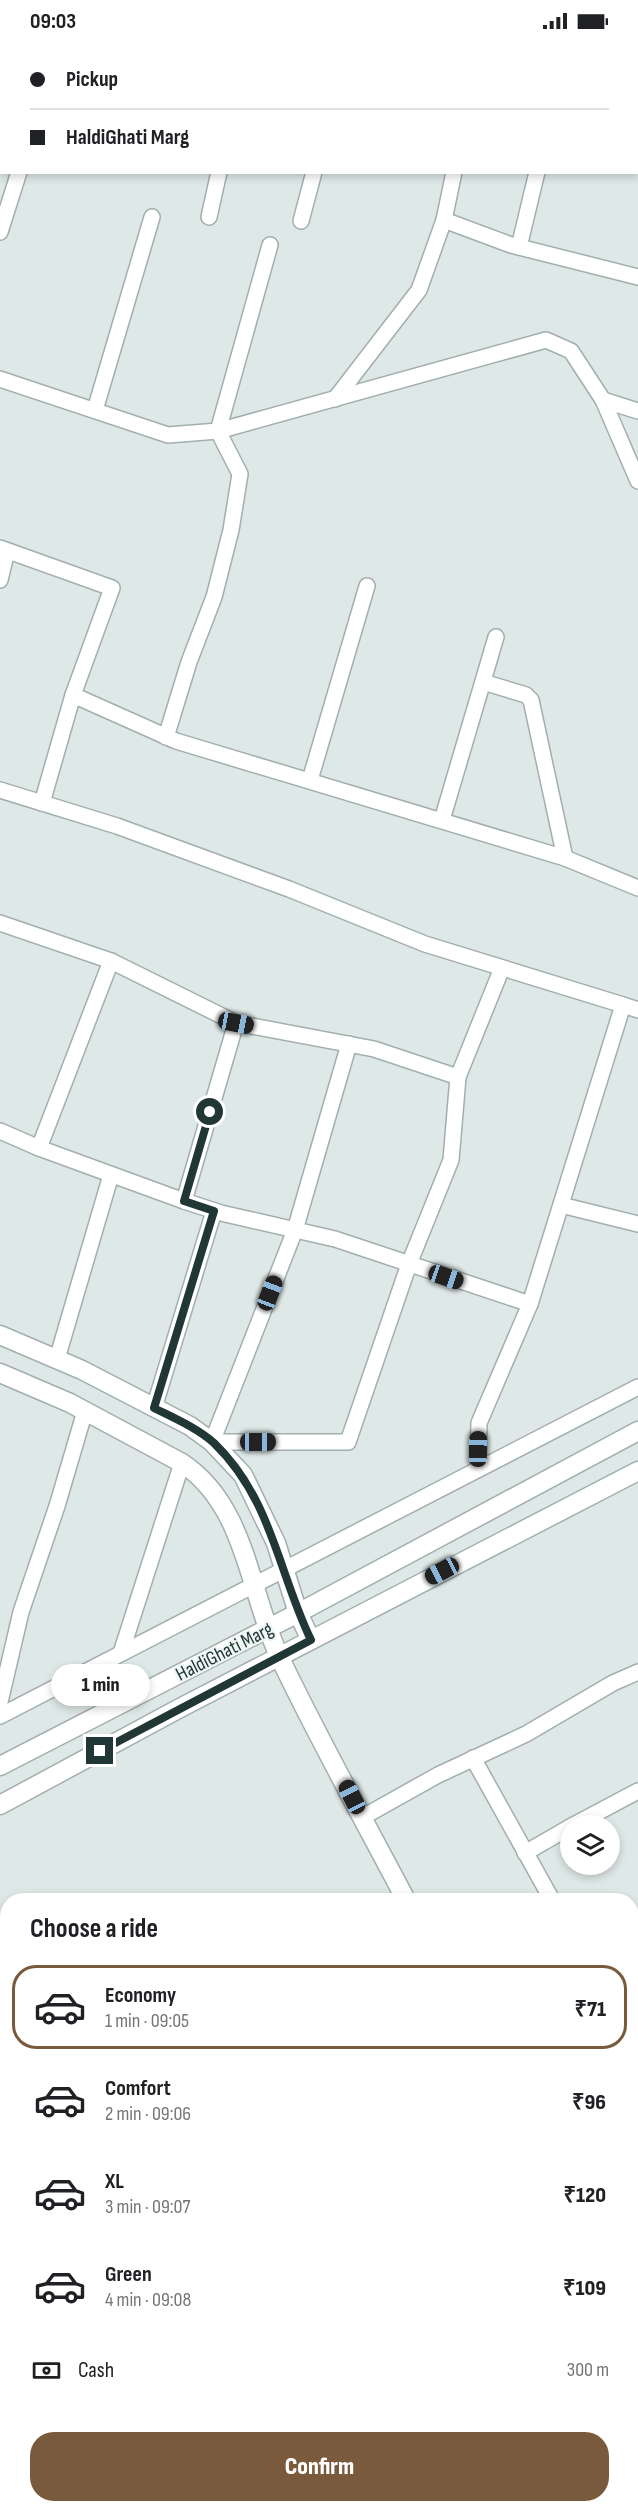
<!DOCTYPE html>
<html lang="en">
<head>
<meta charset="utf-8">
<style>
  body { margin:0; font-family:"Sofia Sans Condensed",sans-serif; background:#f2f2f2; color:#202124; height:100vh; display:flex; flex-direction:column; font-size:22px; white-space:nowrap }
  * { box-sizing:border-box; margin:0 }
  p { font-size:20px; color:#757577 }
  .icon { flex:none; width:33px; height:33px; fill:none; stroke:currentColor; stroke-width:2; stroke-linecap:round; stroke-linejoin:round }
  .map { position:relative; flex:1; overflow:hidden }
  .sheet { position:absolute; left:0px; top:1851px; width:639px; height:620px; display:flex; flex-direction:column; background:#fff; border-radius:24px 24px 0 0; box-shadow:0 3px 9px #0003 }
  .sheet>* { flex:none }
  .banner { position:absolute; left:0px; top:0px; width:639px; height:132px; box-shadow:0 3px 9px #0003; display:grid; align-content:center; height:132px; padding:0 30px; background:#fff }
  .buttons { position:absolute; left:560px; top:1773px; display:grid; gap:12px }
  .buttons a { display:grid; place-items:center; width:60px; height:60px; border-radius:50%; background:#fff; box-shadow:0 3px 9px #0003; font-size:30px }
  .end { position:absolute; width:27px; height:27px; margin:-14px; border:8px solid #203736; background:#fff; box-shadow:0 0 0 3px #fff }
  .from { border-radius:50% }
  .bubble { position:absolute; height:42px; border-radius:21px; background:#fff; box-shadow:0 3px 9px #0003; font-size:20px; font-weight:800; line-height:42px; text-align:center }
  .car { position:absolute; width:18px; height:36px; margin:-18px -9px; border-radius:8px; box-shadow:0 0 4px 2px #0007; background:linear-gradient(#222 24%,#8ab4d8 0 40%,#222 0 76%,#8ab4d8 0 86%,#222 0) }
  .banner b { display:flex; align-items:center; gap:21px; height:57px; font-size:22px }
  .banner b+b { border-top:2px solid #e0e0e0 }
  .banner i { width:15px; height:15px; background:#202124 }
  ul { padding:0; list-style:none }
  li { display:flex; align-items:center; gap:18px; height:84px; margin:0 12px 9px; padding:0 18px; border:3px solid transparent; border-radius:24px }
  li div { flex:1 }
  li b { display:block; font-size:22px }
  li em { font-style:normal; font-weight:800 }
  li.on { border-color:#7a5a3d }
  li>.icon { width:54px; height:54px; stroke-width:1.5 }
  h2 { padding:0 30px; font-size:27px; line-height:72px }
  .pay { display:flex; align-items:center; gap:15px; height:66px; padding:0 30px; font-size:22px }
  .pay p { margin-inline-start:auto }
  .cta { display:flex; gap:12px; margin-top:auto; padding:12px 30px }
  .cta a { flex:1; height:69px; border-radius:24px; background:#7a5a3d; color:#fff; font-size:24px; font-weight:800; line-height:69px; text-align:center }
  .status { display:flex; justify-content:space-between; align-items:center; height:42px; padding:0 30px; background:#fff; direction:ltr }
  .status svg { height:16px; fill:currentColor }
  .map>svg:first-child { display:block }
</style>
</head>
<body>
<div class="status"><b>09:03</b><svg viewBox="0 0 49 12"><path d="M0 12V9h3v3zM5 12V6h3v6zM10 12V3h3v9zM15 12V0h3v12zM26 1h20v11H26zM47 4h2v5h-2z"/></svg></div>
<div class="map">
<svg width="638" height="2470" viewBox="0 0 638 2470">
  <rect width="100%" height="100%" fill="#dee8e6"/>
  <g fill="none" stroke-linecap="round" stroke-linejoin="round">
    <!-- minor casing -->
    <g stroke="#a1afae" stroke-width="18">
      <g id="minor">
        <polyline points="41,0 47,2"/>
        <polyline points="422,0 422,2"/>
        <polyline points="538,0 540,2"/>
        <polyline points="12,2 12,0"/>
        <polyline points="185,2 185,0"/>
        <polyline points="0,42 2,37"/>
        <polyline points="209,175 219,130"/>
        <polyline points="444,178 511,203 638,235"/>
        <polyline points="301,179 314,130"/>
        <polyline points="0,190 19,130"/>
        <polyline points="519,205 537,130"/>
        <polyline points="0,337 168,393 218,389 546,298 571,309 603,358 638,369"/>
        <polyline points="335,357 419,248 444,178 454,130"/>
        <polyline points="603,358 638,439"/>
        <polyline points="95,368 152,175"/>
        <polyline points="0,506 112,546 73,653 176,699 565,816 638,846"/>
        <polyline points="0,538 7,509"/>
        <polyline points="483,640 526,653 531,658 565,816"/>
        <polyline points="166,695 189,620 214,555 231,488 240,432 218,389 270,203"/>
        <polyline points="310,738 367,544"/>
        <polyline points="0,748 117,784 289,847 425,902 623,963 530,1262 479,1381 478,1426"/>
        <polyline points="42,761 73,653"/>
        <polyline points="442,778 496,595"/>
        <polyline points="0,881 111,919 236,981 374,1007 458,1035"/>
        <polyline points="623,963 638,968"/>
        <polyline points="349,1002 295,1188 212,1400 348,1400 409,1222 451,1118 458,1035 502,926"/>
        <polyline points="0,1089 39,1106 184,1159 221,1171 335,1197 530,1262"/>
        <polyline points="39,1106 111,919"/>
        <polyline points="184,1159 236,981"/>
        <polyline points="561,1163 638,1182"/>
        <polyline points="57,1317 111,1133"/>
        <polyline points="154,1366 214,1169"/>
        <polyline points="121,1611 182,1421"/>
        <polyline points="0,1660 21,1570 57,1464 85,1369"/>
        <polyline points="0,1674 638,1345"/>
        <polyline points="473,1716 552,1858"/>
        <polyline points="363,1775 438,1733 526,1692 613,1641 638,1630"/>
        <polyline points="572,1784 638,1749"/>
        <polyline points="525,1811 570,1785"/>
        <polyline points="632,1977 638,1973"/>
        <polyline points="632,2013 638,2025"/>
        <polyline points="632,2148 638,2144"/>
        <polyline points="489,2463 492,2470"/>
      </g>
    </g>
    <!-- tertiary casing -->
    <g stroke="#a1afae" stroke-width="21">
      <g id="tertiary">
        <polyline points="0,1293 82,1328 190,1384 212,1400 243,1433 276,1501 298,1571 311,1598"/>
        <path d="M0 1331 70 1361 182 1421C247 1464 249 1552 280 1616 319 1698 364 1778 406 1858"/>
        <polyline points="0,1724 298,1571 638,1389"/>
        <polyline points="0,1763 180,1666 638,1429"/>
        <polyline points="632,2253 638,2250"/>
        <polyline points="632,2293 638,2305"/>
        <polyline points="632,2342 638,2339"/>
        <polyline points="384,2470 397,2463"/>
      </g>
    </g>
    <!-- minor -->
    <use href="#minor" stroke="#fff" stroke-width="15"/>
    <!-- tertiary -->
    <use href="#tertiary" stroke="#fff" stroke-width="18"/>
  </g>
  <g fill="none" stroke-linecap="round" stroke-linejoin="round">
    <!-- route -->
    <path stroke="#203736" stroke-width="8" d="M100 1709 311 1598C278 1530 272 1457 214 1401 197 1386 174 1376 154 1366L214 1169 184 1159 210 1070"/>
  </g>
  <g text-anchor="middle" stroke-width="4.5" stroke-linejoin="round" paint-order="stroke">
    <!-- street labels -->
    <g font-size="20" fill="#203736" stroke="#eef5f3">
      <text transform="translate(224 1609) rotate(-27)" y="7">HaldiGhati Marg</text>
    </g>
  </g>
</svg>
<div class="buttons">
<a><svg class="icon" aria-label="layers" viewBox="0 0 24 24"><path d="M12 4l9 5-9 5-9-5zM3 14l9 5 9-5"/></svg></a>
</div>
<i class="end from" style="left:210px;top:1070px"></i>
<i class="end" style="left:100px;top:1709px"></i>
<div class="bubble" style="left:51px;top:1622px;width:99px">1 min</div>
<i class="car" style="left:236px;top:981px;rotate:101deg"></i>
<i class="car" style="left:446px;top:1235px;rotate:109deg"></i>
<i class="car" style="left:270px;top:1251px;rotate:21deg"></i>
<i class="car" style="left:258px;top:1400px;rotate:90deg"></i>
<i class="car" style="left:478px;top:1407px;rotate:1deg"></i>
<i class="car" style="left:442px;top:1529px;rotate:242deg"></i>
<i class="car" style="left:352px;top:1755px;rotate:333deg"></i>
<div class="banner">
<b><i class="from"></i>Pickup</b>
<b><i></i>HaldiGhati Marg</b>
</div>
<section class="sheet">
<h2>Choose a ride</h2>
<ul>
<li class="on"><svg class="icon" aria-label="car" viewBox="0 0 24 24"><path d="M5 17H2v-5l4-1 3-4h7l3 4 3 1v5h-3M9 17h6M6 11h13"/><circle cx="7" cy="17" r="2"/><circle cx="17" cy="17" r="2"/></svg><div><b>Economy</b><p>1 min · 09:05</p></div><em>₹71</em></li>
<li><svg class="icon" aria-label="car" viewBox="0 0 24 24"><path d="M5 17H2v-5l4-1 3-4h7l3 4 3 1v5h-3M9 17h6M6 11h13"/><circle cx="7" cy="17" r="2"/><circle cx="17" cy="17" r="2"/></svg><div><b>Comfort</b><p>2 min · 09:06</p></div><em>₹96</em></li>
<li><svg class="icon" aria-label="car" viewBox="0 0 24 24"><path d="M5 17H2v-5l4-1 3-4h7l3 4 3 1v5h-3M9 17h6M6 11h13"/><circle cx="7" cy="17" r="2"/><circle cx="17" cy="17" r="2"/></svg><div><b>XL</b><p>3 min · 09:07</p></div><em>₹120</em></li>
<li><svg class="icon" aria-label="car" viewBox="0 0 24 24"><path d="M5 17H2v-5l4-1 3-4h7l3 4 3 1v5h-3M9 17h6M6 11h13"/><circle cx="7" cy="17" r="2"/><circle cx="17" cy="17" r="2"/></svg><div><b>Green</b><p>4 min · 09:08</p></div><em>₹109</em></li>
</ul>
<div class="pay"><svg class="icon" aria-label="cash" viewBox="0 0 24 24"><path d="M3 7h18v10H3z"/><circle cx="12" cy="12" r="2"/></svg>Cash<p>300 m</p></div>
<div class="cta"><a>Confirm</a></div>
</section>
</div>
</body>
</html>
